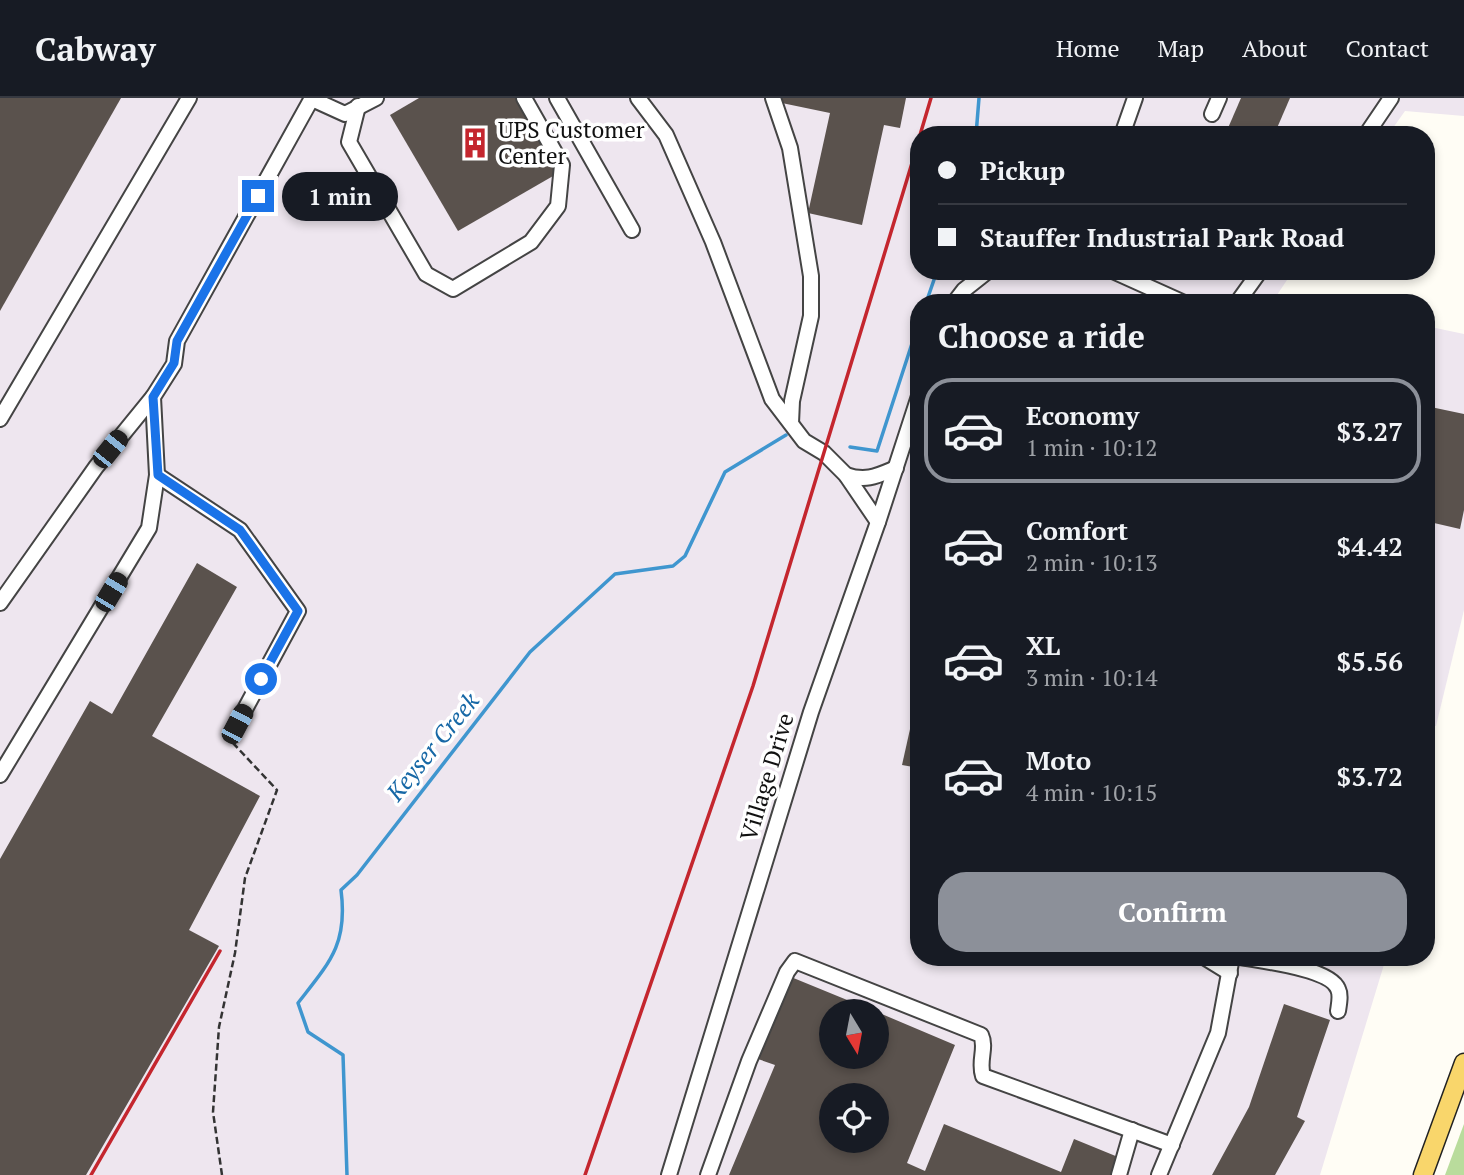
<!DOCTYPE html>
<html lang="en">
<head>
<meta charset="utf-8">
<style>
  body { margin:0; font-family:"PT Serif",serif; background:#242831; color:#f1f3f6; height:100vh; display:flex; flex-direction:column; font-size:26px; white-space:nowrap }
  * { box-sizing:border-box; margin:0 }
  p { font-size:23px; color:#9ea1a6 }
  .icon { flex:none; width:38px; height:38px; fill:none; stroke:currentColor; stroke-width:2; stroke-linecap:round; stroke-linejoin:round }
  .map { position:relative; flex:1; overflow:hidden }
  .details { position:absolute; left:910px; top:196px; width:525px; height:672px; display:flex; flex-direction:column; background:#171b24; border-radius:28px; box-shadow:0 4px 10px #0003 }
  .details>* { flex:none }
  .top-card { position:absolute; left:910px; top:28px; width:525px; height:154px; border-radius:28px; box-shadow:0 4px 10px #0003; display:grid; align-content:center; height:154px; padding:0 28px; background:#171b24 }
  .needle { width:46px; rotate:170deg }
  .tools { position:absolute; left:819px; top:901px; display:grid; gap:14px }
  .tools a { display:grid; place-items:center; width:70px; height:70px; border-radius:50%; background:#171b24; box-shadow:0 4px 10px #0003; font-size:35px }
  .end { position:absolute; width:32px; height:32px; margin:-16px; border:9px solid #1a73e8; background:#fff; box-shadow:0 0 0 4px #fff }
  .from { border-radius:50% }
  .bubble { position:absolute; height:49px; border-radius:24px; background:#171b24; box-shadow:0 4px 10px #0003; font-size:23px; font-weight:800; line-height:49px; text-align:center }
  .car { position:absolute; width:21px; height:42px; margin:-21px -10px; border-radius:9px; box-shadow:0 0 5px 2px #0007; background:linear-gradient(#222 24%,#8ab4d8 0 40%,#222 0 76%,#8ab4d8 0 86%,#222 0) }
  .top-card b { display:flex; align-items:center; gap:24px; height:66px; font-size:26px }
  .top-card b+b { border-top:2px solid #363941 }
  .top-card i { width:18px; height:18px; background:#f1f3f6 }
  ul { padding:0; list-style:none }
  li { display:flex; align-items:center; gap:21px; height:105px; margin:0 14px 10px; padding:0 14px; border:4px solid transparent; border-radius:28px }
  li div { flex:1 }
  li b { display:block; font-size:26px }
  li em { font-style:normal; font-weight:800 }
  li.active { border-color:#8c9099 }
  li>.icon { width:63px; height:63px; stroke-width:1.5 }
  h2 { padding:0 28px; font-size:32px; line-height:84px }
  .button { display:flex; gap:14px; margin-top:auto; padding:14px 28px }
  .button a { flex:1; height:80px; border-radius:28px; background:#8c9099; color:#fff; font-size:28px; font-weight:800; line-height:80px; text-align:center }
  header { display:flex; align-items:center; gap:42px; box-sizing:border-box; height:98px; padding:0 35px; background:#171b24; border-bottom:2px solid #363941 }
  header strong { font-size:33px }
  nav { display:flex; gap:38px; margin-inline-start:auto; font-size:24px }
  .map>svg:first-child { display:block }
</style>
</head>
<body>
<header>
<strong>Cabway</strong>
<nav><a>Home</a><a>Map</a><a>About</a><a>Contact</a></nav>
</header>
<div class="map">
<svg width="1464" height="1077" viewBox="0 0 1464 1077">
  <rect width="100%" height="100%" fill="#fffdf5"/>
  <!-- industrial -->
  <g fill="#eee6ef" fill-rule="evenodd">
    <path d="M0 0H1464V18L1405 13 1388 37H919V173H1293L1277 197 1314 205H919V859L1386 860 1320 1077H0ZM831 914H877V959H831ZM831 998H877V1043H831Z"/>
    <polygon points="1426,228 1464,236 1464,512 1436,628 1426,627"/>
  </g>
  <!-- forest -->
  <polygon fill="#b9dc9c" points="1464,1026 1464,1077 1445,1077"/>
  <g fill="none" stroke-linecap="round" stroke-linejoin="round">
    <!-- stream -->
    <g stroke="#3f96cf" stroke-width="3.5">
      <polyline points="976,37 979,0"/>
      <polyline points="926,205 937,173"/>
      <polyline points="850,349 877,353 919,224"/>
      <path d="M347 1077 343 957 308 934 298 905C330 864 348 846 341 792L357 777 530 554 615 476 673 468 685 458 725 374 786 337"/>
    </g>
  </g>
  <!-- building -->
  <g fill="#5a524d" fill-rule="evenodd">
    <polygon points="0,0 121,0 0,213"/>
    <polygon points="419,0 516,0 560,74 458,133 390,17"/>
    <polygon points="777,0 906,0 900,30 884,27 862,127 808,115 830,15 777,4"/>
    <polygon points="1241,0 1290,0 1274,37 1225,37"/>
    <polygon points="1204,29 1221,37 1201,37"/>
    <polygon points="1426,308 1464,316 1464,412 1460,431 1434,425 1427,456"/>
    <polygon points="197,465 237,489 152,638 260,698 189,832 219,848 86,1077 0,1077 0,761 90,603 112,616"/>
    <polygon points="919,591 919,670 902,667"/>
    <path d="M791 879 874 913 831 914V959H877V914L955 947 907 1065 925 1073 944 1026 1061 1074 1074 1041 1118 1059 1111 1077H729L775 967 758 961ZM831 998H877V1043H831Z"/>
    <polygon points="1284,906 1330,922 1297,1019 1305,1023 1275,1077 1212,1077 1249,1009"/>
  </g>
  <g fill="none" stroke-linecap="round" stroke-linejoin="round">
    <!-- minor casing -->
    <g stroke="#444" stroke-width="18">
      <g id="minor">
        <polyline points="557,0 632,132"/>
        <polyline points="638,0 666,37 713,144 772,301 804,343 824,355 846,377 878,424"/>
        <polyline points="773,0 790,50 811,178 811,218 792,303 791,325"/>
        <polyline points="312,1 345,16 376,0"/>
        <polyline points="358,8 349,44 426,176 453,191 531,144 558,108 562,67 524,0"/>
        <polyline points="1212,16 1219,0"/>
        <polyline points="1122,37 1135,0"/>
        <polyline points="1366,37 1391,0"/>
        <polyline points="1113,173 1184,205"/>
        <polyline points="954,205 964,192 988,173"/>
        <polyline points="1237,205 1260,173"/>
        <polyline points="0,321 189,0"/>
        <polyline points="157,377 240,432 298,513 237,626"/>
        <path d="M846 377C866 384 877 378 896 370"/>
        <polyline points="0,505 96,369 153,299"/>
        <polyline points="0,677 149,430 157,377 153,299 174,266 177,243 312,0"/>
        <polyline points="1204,859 1230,875"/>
        <path d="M1240 859C1261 863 1330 870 1338 891 1341 897 1339 906 1338 913"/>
        <polyline points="669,1077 811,614 878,424 919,298"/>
        <path d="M708 1077 749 963 787 874 795 863 981 937C987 950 978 963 983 978L1172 1047"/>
        <polyline points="1119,1077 1132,1032"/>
        <polyline points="1159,1077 1218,935 1232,859"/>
      </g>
    </g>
    <!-- major casing -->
    <g stroke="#222" stroke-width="21">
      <polyline id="major" points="1423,1077 1464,965"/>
    </g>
    <!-- path -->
    <polyline stroke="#333" stroke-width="2.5" stroke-dasharray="7 3.5" stroke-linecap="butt" points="222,1077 213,1014 219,929 235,855 245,780 277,692 232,644 234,636"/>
    <!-- minor -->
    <use href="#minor" stroke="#fff" stroke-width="14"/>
    <!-- major -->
    <use href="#major" stroke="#f9d66b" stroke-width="18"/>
    <!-- rail -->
    <g stroke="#c4262e" stroke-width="3.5">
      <polyline points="920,37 931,0"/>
      <polyline points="91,1077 220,853"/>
      <polyline points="585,1077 753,588 919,42"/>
    </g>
  </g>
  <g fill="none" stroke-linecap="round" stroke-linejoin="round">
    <!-- route -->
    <polyline stroke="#1a73e8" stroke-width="9" points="258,98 177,243 174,265 153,299 158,377 240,432 298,513 261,581"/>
  </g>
  <!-- icons -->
  <defs>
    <g id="building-bare" transform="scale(2.415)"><path d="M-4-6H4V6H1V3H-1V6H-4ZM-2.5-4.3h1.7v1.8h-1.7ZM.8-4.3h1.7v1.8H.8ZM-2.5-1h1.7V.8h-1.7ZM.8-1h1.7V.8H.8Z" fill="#c4262e" stroke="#fff" stroke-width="2.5" paint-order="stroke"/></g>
  </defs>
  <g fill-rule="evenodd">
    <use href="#building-bare" x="475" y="45"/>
  </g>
  <g text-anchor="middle" stroke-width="7" stroke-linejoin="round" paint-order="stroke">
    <!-- poi labels -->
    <g font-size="23" fill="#111" stroke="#fff" text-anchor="start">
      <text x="498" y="40">UPS Customer<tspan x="498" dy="26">Center</tspan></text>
    </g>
    <!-- street labels -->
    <g font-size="23" fill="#111" stroke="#fff">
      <text transform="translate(767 679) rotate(-73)" y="8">Village Drive</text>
    </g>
    <!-- water labels -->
    <g font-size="24" font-style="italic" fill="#1768a6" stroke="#fff">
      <text transform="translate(433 649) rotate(-51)" y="8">Keyser Creek</text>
    </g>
  </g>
</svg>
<div class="tools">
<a><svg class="needle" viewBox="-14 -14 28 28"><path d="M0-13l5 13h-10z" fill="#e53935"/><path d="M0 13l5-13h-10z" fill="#9ea1a6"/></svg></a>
<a><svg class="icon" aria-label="locate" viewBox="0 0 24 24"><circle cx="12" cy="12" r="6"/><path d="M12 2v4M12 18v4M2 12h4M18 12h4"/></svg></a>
</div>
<i class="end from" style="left:261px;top:581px"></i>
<i class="end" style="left:258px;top:98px"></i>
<div class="bubble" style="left:282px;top:74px;width:116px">1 min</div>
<i class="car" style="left:110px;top:351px;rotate:39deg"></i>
<i class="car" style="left:111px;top:494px;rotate:31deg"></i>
<i class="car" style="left:237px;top:626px;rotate:28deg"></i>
<div class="top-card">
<b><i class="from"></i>Pickup</b>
<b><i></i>Stauffer Industrial Park Road</b>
</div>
<section class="details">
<h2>Choose a ride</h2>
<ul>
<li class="active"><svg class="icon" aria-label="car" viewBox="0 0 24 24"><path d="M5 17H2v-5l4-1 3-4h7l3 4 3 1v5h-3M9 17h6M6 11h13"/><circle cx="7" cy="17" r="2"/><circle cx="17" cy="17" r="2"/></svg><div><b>Economy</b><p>1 min · 10:12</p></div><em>$3.27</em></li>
<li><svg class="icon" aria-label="car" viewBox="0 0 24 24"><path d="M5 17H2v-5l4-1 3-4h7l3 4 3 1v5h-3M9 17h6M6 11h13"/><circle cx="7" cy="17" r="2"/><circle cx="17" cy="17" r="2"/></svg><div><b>Comfort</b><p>2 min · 10:13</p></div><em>$4.42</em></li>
<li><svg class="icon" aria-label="car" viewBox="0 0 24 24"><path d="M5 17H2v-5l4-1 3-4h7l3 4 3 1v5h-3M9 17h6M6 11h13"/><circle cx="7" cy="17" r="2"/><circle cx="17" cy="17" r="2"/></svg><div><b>XL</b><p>3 min · 10:14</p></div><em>$5.56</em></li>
<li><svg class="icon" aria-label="car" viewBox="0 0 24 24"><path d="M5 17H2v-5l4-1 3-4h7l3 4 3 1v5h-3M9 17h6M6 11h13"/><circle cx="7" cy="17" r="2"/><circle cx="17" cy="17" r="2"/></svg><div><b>Moto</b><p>4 min · 10:15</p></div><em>$3.72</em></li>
</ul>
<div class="button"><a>Confirm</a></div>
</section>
</div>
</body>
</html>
